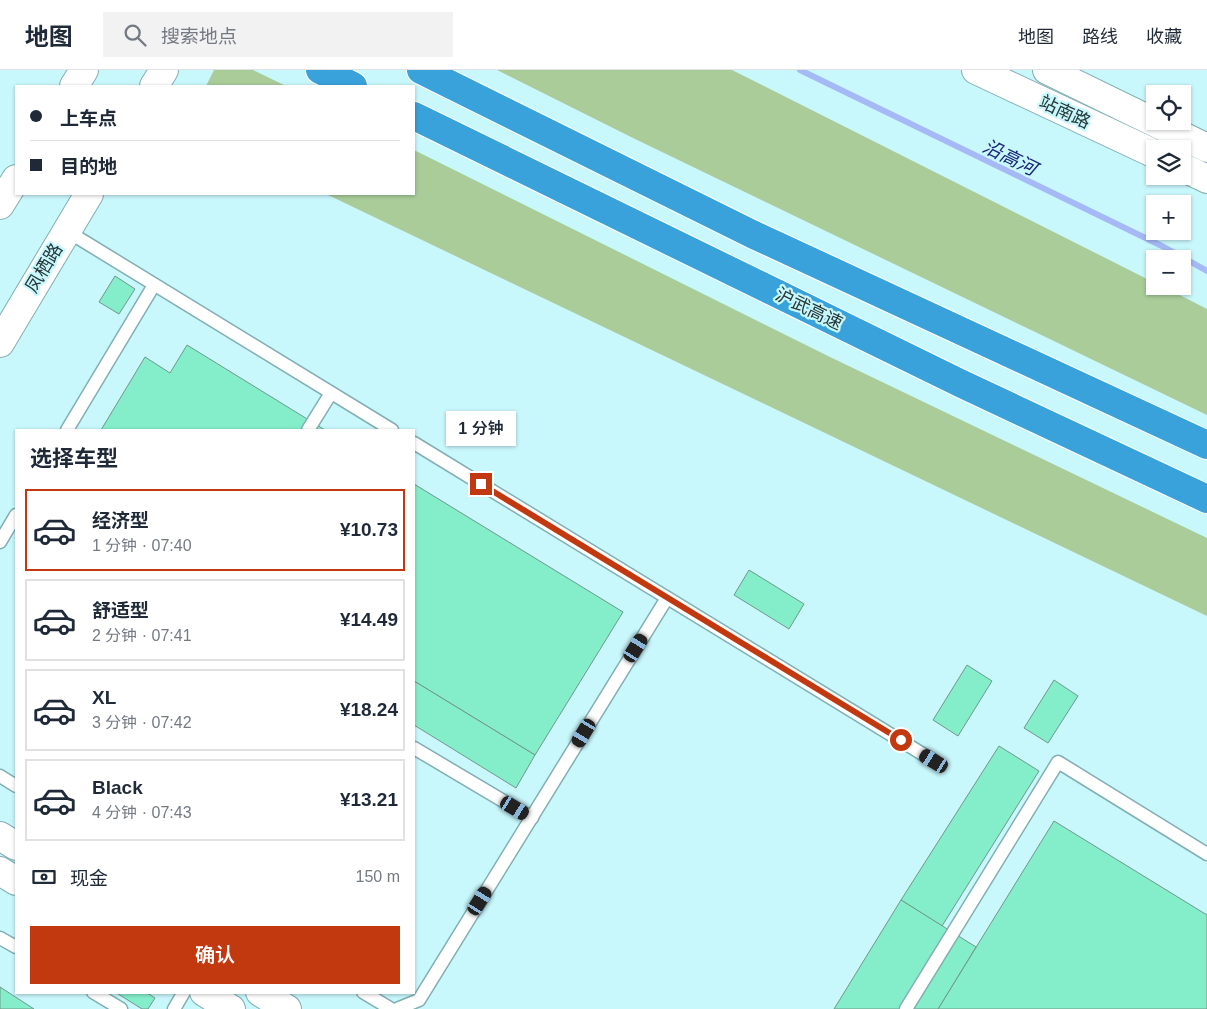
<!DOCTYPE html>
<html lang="zh">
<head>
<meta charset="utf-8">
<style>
  body { margin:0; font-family:Arial,"Noto Sans SC",sans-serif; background:#f2f2f3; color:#1f2937; height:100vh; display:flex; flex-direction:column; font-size:19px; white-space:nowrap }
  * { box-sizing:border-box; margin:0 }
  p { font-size:16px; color:#747a83 }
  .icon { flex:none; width:28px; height:28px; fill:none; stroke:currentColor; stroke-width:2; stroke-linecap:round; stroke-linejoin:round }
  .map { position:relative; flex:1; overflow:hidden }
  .drawer { position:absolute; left:15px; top:359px; width:400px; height:565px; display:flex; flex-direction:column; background:#fff; border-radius:0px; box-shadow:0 1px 4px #0004 }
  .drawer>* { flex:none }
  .hud { position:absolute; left:15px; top:15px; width:400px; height:110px; border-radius:0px; box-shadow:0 1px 4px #0004; display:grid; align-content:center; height:110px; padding:0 15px; background:#fff }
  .tools { position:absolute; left:1146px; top:15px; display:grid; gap:10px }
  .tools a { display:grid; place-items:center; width:45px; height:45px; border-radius:0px; background:#fff; box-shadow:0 1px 4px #0004; font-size:25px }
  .end { position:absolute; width:22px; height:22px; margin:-11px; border:6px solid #c23910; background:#fff; box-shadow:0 0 0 2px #fff }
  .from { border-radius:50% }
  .bubble { position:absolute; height:35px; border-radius:0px; background:#fff; box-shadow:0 1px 4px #0004; font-size:16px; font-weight:600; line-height:35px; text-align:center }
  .car { position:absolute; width:15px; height:30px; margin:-15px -8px; border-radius:6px; box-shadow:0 0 4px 1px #0007; background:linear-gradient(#222 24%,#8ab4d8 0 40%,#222 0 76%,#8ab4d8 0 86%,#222 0) }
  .hud b { display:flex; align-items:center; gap:18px; height:48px; font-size:19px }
  .hud b+b { border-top:1px solid #e0e1e3 }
  .hud i { width:12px; height:12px; background:#1f2937 }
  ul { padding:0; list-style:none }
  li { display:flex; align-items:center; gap:15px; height:82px; margin:0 10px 8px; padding:0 5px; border:2px solid #e0e1e3; border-radius:0px }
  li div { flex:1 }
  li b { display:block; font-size:19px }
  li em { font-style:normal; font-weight:600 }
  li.current { border-color:#c23910 }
  li>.icon { width:45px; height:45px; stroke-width:1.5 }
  h2 { padding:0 15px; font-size:22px; line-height:60px }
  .pay { display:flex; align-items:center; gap:12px; height:55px; padding:0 15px; font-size:19px }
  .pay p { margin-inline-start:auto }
  .primary-button { display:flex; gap:10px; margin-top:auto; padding:10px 15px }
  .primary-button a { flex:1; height:58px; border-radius:0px; background:#c23910; color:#fff; font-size:20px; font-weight:600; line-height:58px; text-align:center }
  header { display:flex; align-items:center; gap:30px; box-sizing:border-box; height:70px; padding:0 25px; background:#fff; border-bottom:1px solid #e0e1e3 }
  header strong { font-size:24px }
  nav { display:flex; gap:28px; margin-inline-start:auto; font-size:18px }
  .search { width:350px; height:45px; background:#f2f2f3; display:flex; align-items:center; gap:12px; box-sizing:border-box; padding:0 18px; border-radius:0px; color:#747a83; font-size:19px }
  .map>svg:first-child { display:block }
</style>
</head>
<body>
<header>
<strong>地图</strong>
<div class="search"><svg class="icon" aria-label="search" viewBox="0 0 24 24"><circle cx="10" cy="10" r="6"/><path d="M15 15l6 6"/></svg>搜索地点</div>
<nav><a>地图</a><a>路线</a><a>收藏</a></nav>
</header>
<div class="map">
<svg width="1207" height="939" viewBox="0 0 1207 939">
  <rect width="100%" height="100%" fill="#c8f7fc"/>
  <!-- green -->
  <g fill="#a9cc99">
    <polygon points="214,0 253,0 286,16 206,16"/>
    <polygon points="497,0 732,0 1155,213 1155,216 1162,216 1207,239 1207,345 633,68"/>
    <polygon points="414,80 830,287 1207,468 1207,546 326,124 414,124"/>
  </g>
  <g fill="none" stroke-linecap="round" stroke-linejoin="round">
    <!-- stream -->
    <polyline stroke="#a5b9f6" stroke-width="6" points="800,0 1164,177 1207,201"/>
  </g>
  <!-- building -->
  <g fill="#84eeca" stroke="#709889">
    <polygon points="115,206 135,219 119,244 99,232"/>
    <polygon points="187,275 325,360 101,360 145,287 170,303"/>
    <polygon points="414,414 623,542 535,685 414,611"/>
    <polygon points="749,500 804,534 789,559 734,525"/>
    <polygon points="967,595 992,611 958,666 933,650"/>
    <polygon points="1054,610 1078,626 1048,673 1024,658"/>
    <polygon points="414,611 535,685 516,718 414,655"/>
    <polygon points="999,676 1039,701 942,856 901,830"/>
    <polygon points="1054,751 1207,845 1207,939 938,939"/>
    <polygon points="901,830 976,877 938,939 834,939"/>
    <polygon points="0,917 34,939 0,939"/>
    <polygon points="115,922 146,922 155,928 148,939 142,939"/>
  </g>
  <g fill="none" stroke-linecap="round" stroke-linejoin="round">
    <!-- lane casing -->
    <g stroke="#81afb3" stroke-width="15">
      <g id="lane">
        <polyline points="67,161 392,360"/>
        <polyline points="67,360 154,215"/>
        <polyline points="308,360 331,323"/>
        <polyline points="414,373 934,691"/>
        <polyline points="0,472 16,445"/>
        <polyline points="414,678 532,748"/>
        <polyline points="0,706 16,716"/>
        <polyline points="0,868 16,877"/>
        <polyline points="93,922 121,939"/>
        <polyline points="363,922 391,939"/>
        <polyline points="174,939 184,922"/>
        <polyline points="397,939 419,930 667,528"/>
        <polyline points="906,939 1058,692 1207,784"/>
      </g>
    </g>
    <!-- secondary casing -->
    <g stroke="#81afb3" stroke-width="30">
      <g id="secondary">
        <polyline points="976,0 1155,84"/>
        <polyline points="1047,0 1207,78"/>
        <polyline points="74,16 84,0"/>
        <polyline points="154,16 164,0"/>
        <polyline points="1182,97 1207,109"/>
        <polyline points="0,135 16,109"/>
        <polyline points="0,273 89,124"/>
        <polyline points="0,766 16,776"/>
        <polyline points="0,801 16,811"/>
        <polyline points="204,922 231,939"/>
        <polyline points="260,922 287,939"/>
      </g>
    </g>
    <!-- highway casing -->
    <g stroke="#fff" stroke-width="30">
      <g id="highway">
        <polyline points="320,0 353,16"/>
        <polyline points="421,0 752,164 1207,375"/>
        <polyline points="414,46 962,314 1207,429"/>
      </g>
    </g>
    <!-- lane -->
    <use href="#lane" stroke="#fff" stroke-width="12"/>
    <!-- secondary -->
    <use href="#secondary" stroke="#fff" stroke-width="28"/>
    <!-- highway -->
    <use href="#highway" stroke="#39a2da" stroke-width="28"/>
  </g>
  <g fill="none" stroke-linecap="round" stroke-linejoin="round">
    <!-- route -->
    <polyline stroke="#c23910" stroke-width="6" points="481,414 901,670"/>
  </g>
  <g text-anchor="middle" stroke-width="4.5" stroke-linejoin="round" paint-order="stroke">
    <!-- street labels -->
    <g font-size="18" fill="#253739" stroke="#c8f7fc">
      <text transform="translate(1065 42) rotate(25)" y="6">站南路</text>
      <text transform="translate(44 198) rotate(-59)" y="6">凤栖路</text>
      <text transform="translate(809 239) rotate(26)" y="6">沪武高速</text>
    </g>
    <!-- water labels -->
    <g font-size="19" font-style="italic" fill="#1a2579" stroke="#c8f7fc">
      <text transform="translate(1010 87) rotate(26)" y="7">沿高河</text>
    </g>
  </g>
</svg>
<div class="tools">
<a><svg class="icon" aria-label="locate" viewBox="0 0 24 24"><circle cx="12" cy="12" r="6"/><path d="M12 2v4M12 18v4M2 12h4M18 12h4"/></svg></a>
<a><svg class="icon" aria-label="layers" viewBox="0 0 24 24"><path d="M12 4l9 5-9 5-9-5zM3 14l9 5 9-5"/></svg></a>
<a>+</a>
<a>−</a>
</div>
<i class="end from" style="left:901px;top:670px"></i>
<i class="end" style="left:481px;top:414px"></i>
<div class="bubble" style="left:446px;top:341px;width:70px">1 分钟</div>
<i class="car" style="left:636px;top:578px;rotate:32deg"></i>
<i class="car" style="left:584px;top:663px;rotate:211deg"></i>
<i class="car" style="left:934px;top:691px;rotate:301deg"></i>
<i class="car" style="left:515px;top:738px;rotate:121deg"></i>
<i class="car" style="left:480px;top:831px;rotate:32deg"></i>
<div class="hud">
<b><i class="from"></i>上车点</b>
<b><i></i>目的地</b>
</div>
<section class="drawer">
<h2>选择车型</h2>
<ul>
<li class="current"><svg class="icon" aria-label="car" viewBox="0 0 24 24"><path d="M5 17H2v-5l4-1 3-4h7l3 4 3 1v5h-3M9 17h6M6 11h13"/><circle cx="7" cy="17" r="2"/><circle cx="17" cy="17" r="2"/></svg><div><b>经济型</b><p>1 分钟 · 07:40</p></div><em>¥10.73</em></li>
<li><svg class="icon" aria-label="car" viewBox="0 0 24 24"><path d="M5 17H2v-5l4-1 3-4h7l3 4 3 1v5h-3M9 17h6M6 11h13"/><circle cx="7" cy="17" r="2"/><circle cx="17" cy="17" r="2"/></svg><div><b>舒适型</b><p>2 分钟 · 07:41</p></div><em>¥14.49</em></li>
<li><svg class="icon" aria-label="car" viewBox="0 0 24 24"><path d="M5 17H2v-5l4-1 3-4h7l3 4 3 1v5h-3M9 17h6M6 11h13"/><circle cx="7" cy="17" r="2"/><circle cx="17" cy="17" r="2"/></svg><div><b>XL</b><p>3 分钟 · 07:42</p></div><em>¥18.24</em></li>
<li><svg class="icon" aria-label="car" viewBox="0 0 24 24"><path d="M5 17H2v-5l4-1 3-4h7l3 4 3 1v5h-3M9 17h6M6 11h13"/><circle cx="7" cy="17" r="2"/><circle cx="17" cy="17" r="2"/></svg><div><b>Black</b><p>4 分钟 · 07:43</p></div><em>¥13.21</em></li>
</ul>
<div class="pay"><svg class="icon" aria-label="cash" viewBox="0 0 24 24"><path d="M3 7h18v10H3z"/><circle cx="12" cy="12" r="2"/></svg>现金<p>150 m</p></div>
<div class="primary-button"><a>确认</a></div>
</section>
</div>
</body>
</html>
